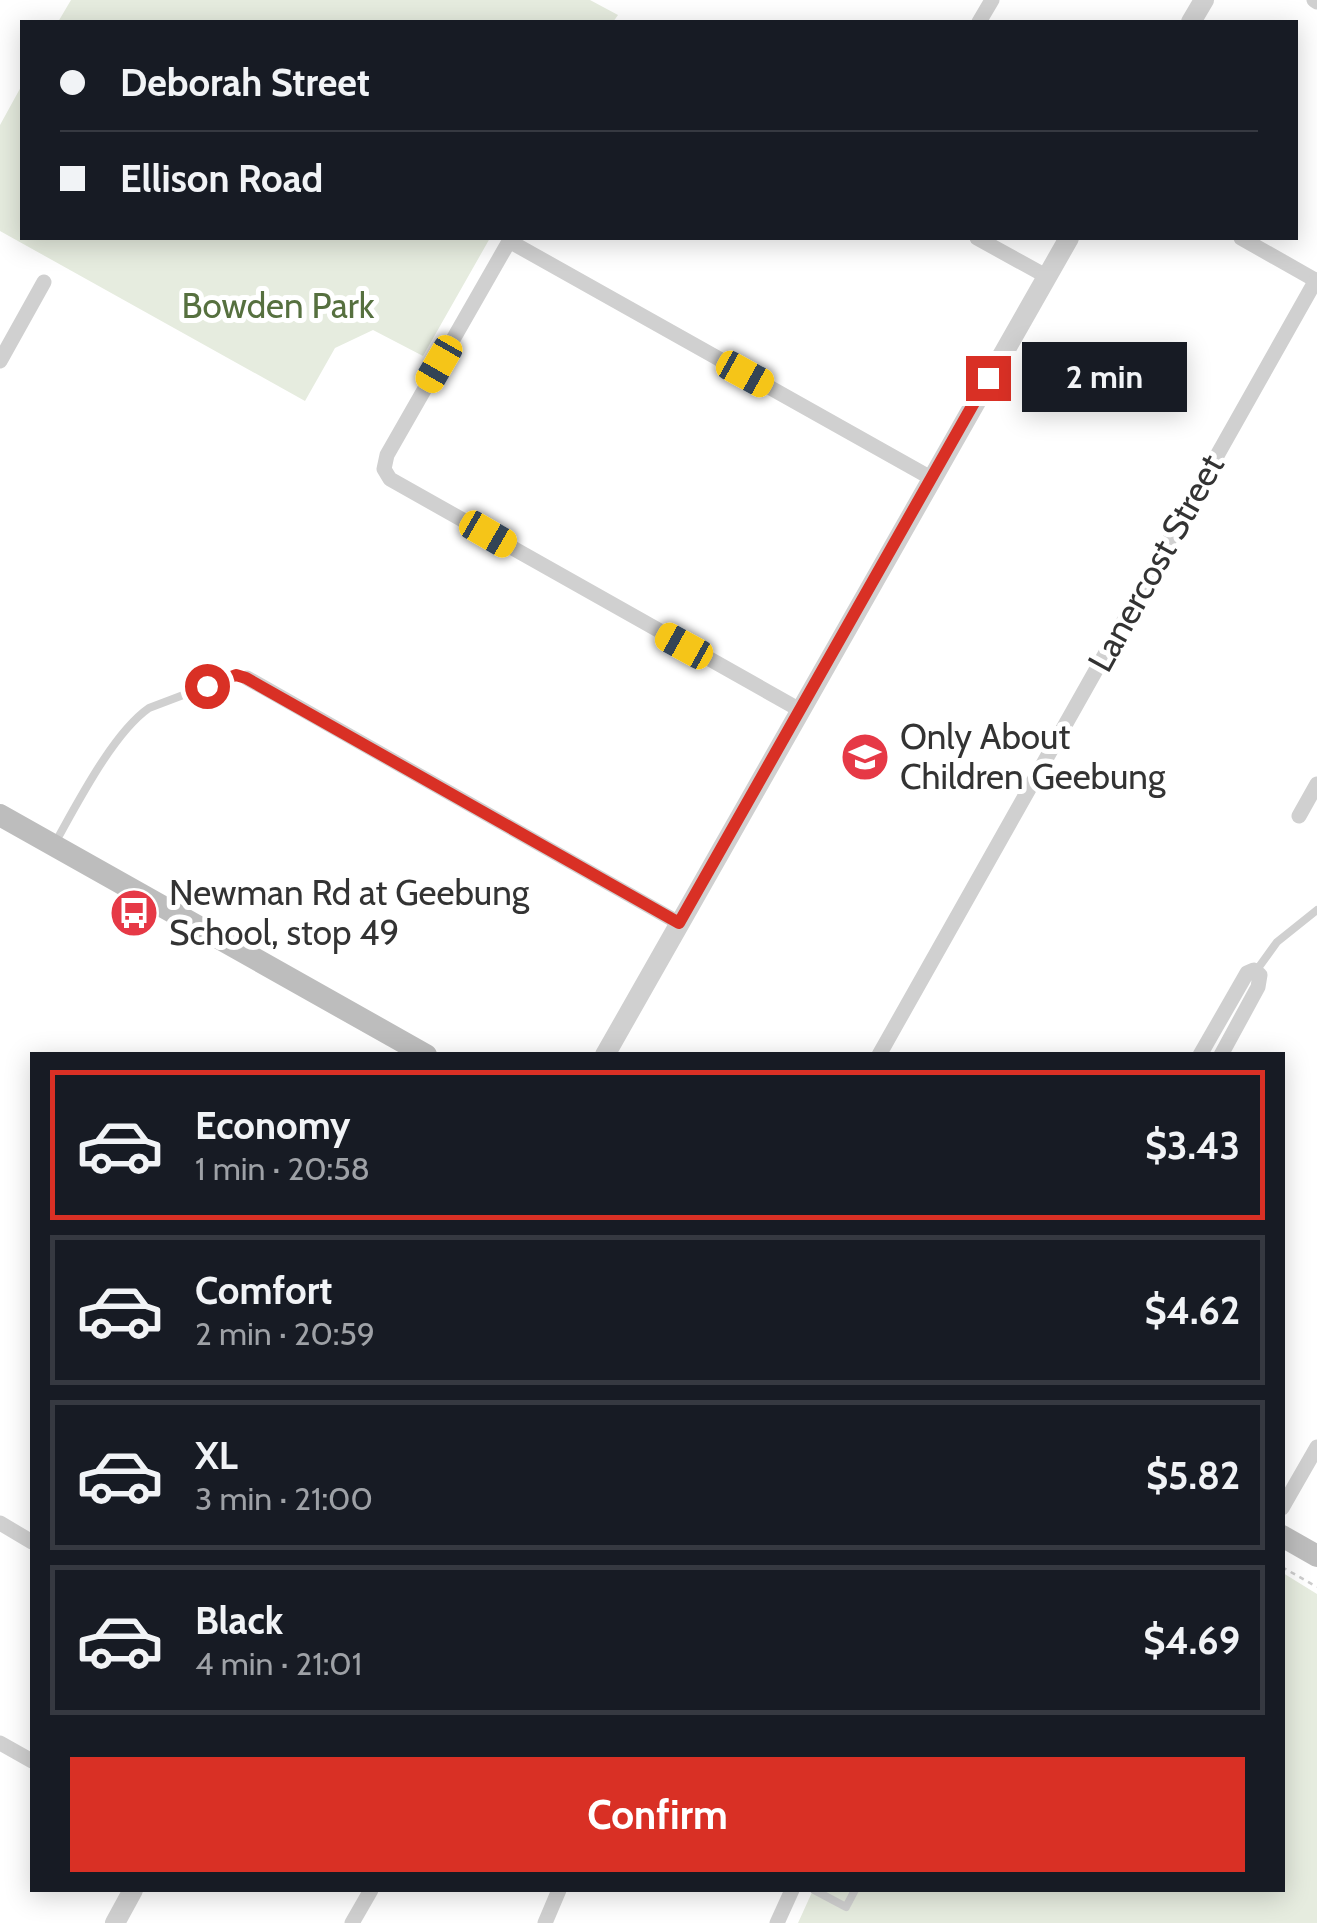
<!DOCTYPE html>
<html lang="en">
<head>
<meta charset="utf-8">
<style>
  body { margin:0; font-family:Cabin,sans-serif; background:#242831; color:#f1f3f6; height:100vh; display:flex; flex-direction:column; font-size:38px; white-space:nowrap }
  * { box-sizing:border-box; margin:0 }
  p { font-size:32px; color:#9ea1a6 }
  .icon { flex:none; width:55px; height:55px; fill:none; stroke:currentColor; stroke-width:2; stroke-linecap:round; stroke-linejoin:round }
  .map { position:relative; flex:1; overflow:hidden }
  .side { position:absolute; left:30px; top:1052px; width:1255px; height:840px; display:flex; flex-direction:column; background:#171b24; border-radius:0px; box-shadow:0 5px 25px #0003 }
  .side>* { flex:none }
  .top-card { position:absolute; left:20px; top:20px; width:1278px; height:220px; border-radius:0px; box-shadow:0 5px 25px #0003; display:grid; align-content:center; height:220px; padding:0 40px; background:#171b24 }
  .end { position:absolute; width:45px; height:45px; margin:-22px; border:12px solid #d93025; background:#fff; box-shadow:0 0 0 5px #fff }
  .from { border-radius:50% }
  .bubble { position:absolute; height:70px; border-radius:0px; background:#171b24; box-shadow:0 5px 25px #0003; font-size:32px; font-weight:800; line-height:70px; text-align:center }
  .car { position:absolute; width:30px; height:60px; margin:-30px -15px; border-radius:12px; box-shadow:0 0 8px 2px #0007; background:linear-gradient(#f5c518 24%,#345 0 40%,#f5c518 0 76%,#345 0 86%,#f5c518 0) }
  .top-card b { display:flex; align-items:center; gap:35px; height:95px; font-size:38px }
  .top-card b+b { border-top:2px solid #363941 }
  .top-card i { width:25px; height:25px; background:#f1f3f6 }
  ul { padding:18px 0 0; list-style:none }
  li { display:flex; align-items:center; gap:30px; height:150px; margin:0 20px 15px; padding:0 20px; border:5px solid #363941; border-radius:0px }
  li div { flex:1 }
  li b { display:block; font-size:38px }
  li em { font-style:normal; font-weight:800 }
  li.current { border-color:#d93025 }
  li>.icon { width:90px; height:90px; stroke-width:1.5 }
  .primary-button { display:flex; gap:20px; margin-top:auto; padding:20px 40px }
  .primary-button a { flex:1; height:115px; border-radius:0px; background:#d93025; color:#fff; font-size:40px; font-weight:800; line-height:115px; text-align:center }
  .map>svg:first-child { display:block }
</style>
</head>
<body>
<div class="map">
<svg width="1317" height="1923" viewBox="0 0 1317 1923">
  <rect width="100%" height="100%" fill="#fff"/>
  <!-- green -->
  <g fill="#e6ecdf">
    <polygon points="71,0 590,0 618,15 613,22 58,22"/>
    <polygon points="22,85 22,238 490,238 423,356 373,330 335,348 305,401 0,231 0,125"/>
    <polygon points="1283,1573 1317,1594 1317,1923 798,1923 813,1890 1282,1890"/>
  </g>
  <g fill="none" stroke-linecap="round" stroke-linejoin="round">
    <!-- path -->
    <polyline stroke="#cdcdcd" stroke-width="2.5" stroke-dasharray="5 5" stroke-linecap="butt" points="1282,1567 1317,1587"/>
    <!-- service -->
    <g stroke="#d0d0d0" stroke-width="8">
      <path d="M55 843C77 804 113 733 149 708L236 675 247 678"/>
      <polyline points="1256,971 1277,942 1317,910"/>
      <polyline points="814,1890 846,1907 855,1890"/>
    </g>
    <!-- minor -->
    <g stroke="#d0d0d0" stroke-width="15">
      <polyline points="1314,0 1317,2"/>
      <polyline points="979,22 992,0"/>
      <polyline points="511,238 387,455 384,469 390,479 800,710"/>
      <polyline points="977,238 1046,276"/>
      <polyline points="1241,238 1317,281"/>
      <polyline points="509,241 931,478"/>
      <polyline points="0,361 44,282"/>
      <polyline points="247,678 679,923"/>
      <polyline points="1299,816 1317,784"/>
      <polyline points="879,1055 1316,280"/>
      <polyline points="1200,1055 1247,973 1254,970 1260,975 1258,987 1221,1055"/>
      <polyline points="1282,1508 1317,1447"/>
      <polyline points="0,1523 32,1542"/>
      <polyline points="0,1743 32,1761"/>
      <polyline points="352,1923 371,1890"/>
      <polyline points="545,1923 559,1890"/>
      <polyline points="777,1923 792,1890"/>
    </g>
    <!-- tertiary -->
    <g stroke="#d0d0d0" stroke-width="20">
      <polyline points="1191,22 1204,0"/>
      <polyline points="605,1055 1069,238"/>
      <polyline points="115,1923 133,1890"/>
    </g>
    <!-- secondary -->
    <g stroke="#bdbdbd" stroke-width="22">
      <polyline points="0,815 426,1055"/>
      <polyline points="1282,1536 1317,1556"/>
    </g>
  </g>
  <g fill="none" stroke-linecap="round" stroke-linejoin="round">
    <!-- route -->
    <polyline stroke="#d93025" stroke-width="12" points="207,686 236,675 246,678 679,923 988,378"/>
  </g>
  <!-- icons -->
  <defs>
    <g id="school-disc" transform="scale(2.5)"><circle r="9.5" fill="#e63946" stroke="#fff"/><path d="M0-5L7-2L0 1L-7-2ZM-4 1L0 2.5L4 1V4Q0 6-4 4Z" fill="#fff"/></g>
    <g id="bus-disc" transform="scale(2.5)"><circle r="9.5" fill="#e63946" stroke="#fff"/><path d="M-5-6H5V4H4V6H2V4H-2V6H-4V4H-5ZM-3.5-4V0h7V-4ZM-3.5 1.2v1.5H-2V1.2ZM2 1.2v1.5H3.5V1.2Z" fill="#fff"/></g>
  </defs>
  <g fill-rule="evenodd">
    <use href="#school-disc" x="865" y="757"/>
    <use href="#bus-disc" x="134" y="913"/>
  </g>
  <g text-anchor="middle" stroke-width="10" stroke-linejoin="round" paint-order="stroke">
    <!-- park labels -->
    <g font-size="35" fill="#56703f" stroke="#fff">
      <text x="278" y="318">Bowden Park</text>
    </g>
    <!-- street labels -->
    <g font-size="35" fill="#333" stroke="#fff">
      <text transform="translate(1156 563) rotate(-61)" y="12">Lanercost Street</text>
    </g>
    <!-- poi labels -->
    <g font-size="35" fill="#333" stroke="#fff" text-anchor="start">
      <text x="900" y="749">Only About<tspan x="900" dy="40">Children Geebung</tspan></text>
      <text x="169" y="905">Newman Rd at Geebung<tspan x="169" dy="40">School, stop 49</tspan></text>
    </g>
  </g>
</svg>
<i class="end from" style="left:207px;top:686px"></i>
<i class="end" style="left:988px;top:378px"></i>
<div class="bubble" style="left:1022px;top:342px;width:165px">2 min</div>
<i class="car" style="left:439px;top:364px;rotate:210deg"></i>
<i class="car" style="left:745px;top:374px;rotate:119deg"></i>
<i class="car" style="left:488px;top:534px;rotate:120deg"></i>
<i class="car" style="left:684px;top:646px;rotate:299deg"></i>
<div class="top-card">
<b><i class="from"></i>Deborah Street</b>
<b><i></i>Ellison Road</b>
</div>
<section class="side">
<ul>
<li class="current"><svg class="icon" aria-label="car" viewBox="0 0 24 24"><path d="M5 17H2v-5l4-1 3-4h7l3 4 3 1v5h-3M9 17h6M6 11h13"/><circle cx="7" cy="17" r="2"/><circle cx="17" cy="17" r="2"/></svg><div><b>Economy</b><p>1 min · 20:58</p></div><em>$3.43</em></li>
<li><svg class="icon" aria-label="car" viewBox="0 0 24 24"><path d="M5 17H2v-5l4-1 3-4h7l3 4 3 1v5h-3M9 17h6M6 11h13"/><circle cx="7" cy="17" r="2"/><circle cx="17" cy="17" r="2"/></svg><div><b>Comfort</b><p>2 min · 20:59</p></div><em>$4.62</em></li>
<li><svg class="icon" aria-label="car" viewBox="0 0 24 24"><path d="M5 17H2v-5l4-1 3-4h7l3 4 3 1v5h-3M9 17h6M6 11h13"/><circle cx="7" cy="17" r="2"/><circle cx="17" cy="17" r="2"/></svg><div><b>XL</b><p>3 min · 21:00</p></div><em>$5.82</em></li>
<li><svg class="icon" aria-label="car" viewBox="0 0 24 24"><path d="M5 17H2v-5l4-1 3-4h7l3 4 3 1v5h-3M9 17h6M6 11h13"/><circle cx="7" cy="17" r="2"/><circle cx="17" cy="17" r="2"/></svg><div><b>Black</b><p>4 min · 21:01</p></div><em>$4.69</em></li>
</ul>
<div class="primary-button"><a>Confirm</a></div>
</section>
</div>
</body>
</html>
